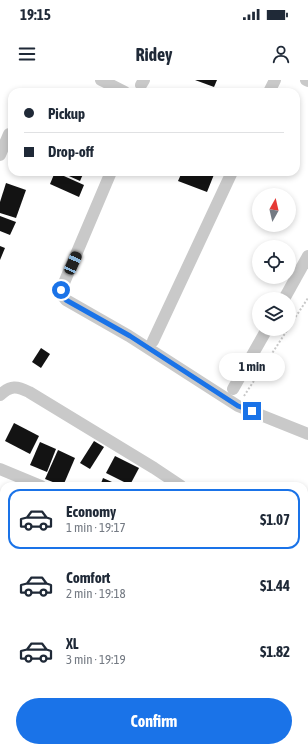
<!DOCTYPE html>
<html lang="en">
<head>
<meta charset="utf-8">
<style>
  body { margin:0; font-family:"Asap Condensed",sans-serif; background:#f6f6f7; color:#1f2937; height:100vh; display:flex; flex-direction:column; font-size:15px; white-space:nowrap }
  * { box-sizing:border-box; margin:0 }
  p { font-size:13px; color:#747a83 }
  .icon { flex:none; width:22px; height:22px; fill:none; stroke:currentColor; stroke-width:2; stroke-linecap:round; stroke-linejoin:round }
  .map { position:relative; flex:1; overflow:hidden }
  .drawer { position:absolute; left:0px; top:402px; width:308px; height:270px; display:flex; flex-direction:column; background:#fff; border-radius:12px 12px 0 0; box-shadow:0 2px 6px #0003 }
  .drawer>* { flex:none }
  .hud { position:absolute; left:8px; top:8px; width:292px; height:88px; border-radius:12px; box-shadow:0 2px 6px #0003; display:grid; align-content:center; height:88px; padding:0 16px; background:#fff }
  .needle { width:26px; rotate:8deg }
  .buttons { position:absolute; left:252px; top:108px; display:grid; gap:8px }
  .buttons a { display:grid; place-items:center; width:44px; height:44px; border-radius:50%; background:#fff; box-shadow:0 2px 6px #0003; font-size:20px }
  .end { position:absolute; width:18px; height:18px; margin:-9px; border:5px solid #1a73e8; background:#fff; box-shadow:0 0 0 2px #fff }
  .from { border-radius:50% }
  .bubble { position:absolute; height:28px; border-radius:14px; background:#fff; box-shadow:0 2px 6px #0003; font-size:13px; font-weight:700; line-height:28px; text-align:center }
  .car { position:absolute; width:12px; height:24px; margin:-12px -6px; border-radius:5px; box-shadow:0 0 3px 1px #0007; background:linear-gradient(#222 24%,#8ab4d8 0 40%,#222 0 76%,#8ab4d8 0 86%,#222 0) }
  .hud b { display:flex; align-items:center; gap:14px; height:38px; font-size:15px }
  .hud b+b { border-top:1px solid #e0e1e3 }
  .hud i { width:10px; height:10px; background:#1f2937 }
  ul { padding:7px 0 0; list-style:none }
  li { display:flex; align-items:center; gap:12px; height:60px; margin:0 8px 6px; padding:0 8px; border:2px solid transparent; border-radius:12px }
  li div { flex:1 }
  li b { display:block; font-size:15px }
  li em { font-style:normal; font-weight:700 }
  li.active { border-color:#1a73e8 }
  li>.icon { width:36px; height:36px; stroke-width:1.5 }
  .action { display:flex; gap:8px; margin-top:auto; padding:8px 16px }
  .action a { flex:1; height:46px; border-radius:24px; background:#1a73e8; color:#fff; font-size:16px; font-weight:700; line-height:46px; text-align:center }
  .status { display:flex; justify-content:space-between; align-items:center; height:28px; padding:0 20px; background:#fff; direction:ltr }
  .status svg { height:11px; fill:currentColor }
  header { display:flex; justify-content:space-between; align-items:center; height:52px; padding:0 16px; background:#fff; font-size:18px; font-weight:700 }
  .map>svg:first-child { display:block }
</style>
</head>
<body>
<div class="status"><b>19:15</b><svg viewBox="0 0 49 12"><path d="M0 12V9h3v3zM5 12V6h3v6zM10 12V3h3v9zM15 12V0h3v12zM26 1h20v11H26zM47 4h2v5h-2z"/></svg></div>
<header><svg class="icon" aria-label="menu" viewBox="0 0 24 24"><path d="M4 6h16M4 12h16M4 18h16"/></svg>Ridey<svg class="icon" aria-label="person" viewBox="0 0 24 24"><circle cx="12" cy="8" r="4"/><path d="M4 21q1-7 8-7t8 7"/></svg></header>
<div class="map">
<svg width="308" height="672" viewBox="0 0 308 672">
  <rect width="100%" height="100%" fill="#fff"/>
  <!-- building -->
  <g fill="#131313">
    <polygon points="195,0 217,0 214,7"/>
    <polygon points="22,92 34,92 33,96"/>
    <polygon points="55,92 84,105 79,117 50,104"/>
    <polygon points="60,92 84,92 80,101"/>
    <polygon points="182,92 193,92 197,94 198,92 215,92 207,112 178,101"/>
    <polygon points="6,103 26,110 16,138 0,133 0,122"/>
    <polygon points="0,136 16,142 10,155 0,151"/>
    <polygon points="0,166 5,168 0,180"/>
    <polygon points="41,268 50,274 41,288 32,282"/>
    <polygon points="14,343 39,356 30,374 5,361"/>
    <polygon points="94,361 104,367 90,389 80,383"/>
    <polygon points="40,362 56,369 47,392 30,385"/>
    <polygon points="58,370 75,378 63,406 45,399"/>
    <polygon points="115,376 139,388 130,405 106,393"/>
    <polygon points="103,398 121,406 100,406"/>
    <polygon points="304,548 308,549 308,562 304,560"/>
    <polygon points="54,668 70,668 68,672 51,672"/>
    <polygon points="89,668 105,668 103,672 87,672"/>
  </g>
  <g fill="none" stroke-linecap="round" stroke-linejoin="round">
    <!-- path -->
    <g stroke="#c9c9c9" stroke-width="2" stroke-dasharray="2 2" stroke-linecap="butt">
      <polyline points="289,247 308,218"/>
      <polyline points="244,316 288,249"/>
    </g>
    <!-- street -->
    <g stroke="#c9c9c9" stroke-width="12">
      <polyline points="101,0 125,12"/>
      <polyline points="306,0 308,1"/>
      <polyline points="141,5 144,0"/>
      <polyline points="269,12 275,0"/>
      <polyline points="0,75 9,54"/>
      <polyline points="111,92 61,210 62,215 66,220 129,256 238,326 308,354"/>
      <polyline points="284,219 308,176"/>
      <polyline points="153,261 232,92"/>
      <polyline points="233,309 267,249"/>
      <path d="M0 315C11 305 17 306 29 312L154 388 181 406"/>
      <polyline points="0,389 41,406"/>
      <polyline points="0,476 4,477"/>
      <polyline points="304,488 308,478"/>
      <polyline points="283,668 291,672"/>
      <polyline points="106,672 109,668"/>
    </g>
  </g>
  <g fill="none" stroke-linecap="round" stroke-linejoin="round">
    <!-- route -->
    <polyline stroke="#1a73e8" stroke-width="5" points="61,210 62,215 66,220 130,256 238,326 252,331"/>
  </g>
</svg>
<div class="buttons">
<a><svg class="needle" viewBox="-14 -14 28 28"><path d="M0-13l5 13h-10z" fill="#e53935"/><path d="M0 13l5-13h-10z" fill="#747a83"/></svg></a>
<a><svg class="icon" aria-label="locate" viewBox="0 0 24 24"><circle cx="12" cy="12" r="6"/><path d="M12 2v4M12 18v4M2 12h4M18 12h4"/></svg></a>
<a><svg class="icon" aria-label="layers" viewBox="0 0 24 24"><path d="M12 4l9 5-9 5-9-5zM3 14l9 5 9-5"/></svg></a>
</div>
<i class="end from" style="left:61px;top:210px"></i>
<i class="end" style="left:252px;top:331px"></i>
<div class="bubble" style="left:219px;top:273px;width:66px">1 min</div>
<i class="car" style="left:73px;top:183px;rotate:24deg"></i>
<div class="hud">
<b><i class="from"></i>Pickup</b>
<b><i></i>Drop-off</b>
</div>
<section class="drawer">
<ul>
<li class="active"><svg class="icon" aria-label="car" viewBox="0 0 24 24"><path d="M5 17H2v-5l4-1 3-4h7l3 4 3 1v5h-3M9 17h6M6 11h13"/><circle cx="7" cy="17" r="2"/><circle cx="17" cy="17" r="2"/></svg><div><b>Economy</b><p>1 min · 19:17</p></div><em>$1.07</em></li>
<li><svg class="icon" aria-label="car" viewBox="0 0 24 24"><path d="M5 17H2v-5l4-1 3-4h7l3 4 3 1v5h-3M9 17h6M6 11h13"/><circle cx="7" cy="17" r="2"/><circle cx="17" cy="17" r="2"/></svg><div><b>Comfort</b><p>2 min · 19:18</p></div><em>$1.44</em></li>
<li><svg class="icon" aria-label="car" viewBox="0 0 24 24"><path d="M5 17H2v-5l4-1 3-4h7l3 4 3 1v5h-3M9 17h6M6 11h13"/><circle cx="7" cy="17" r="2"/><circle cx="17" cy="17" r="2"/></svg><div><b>XL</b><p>3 min · 19:19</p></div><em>$1.82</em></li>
</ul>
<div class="action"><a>Confirm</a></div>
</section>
</div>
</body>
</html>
